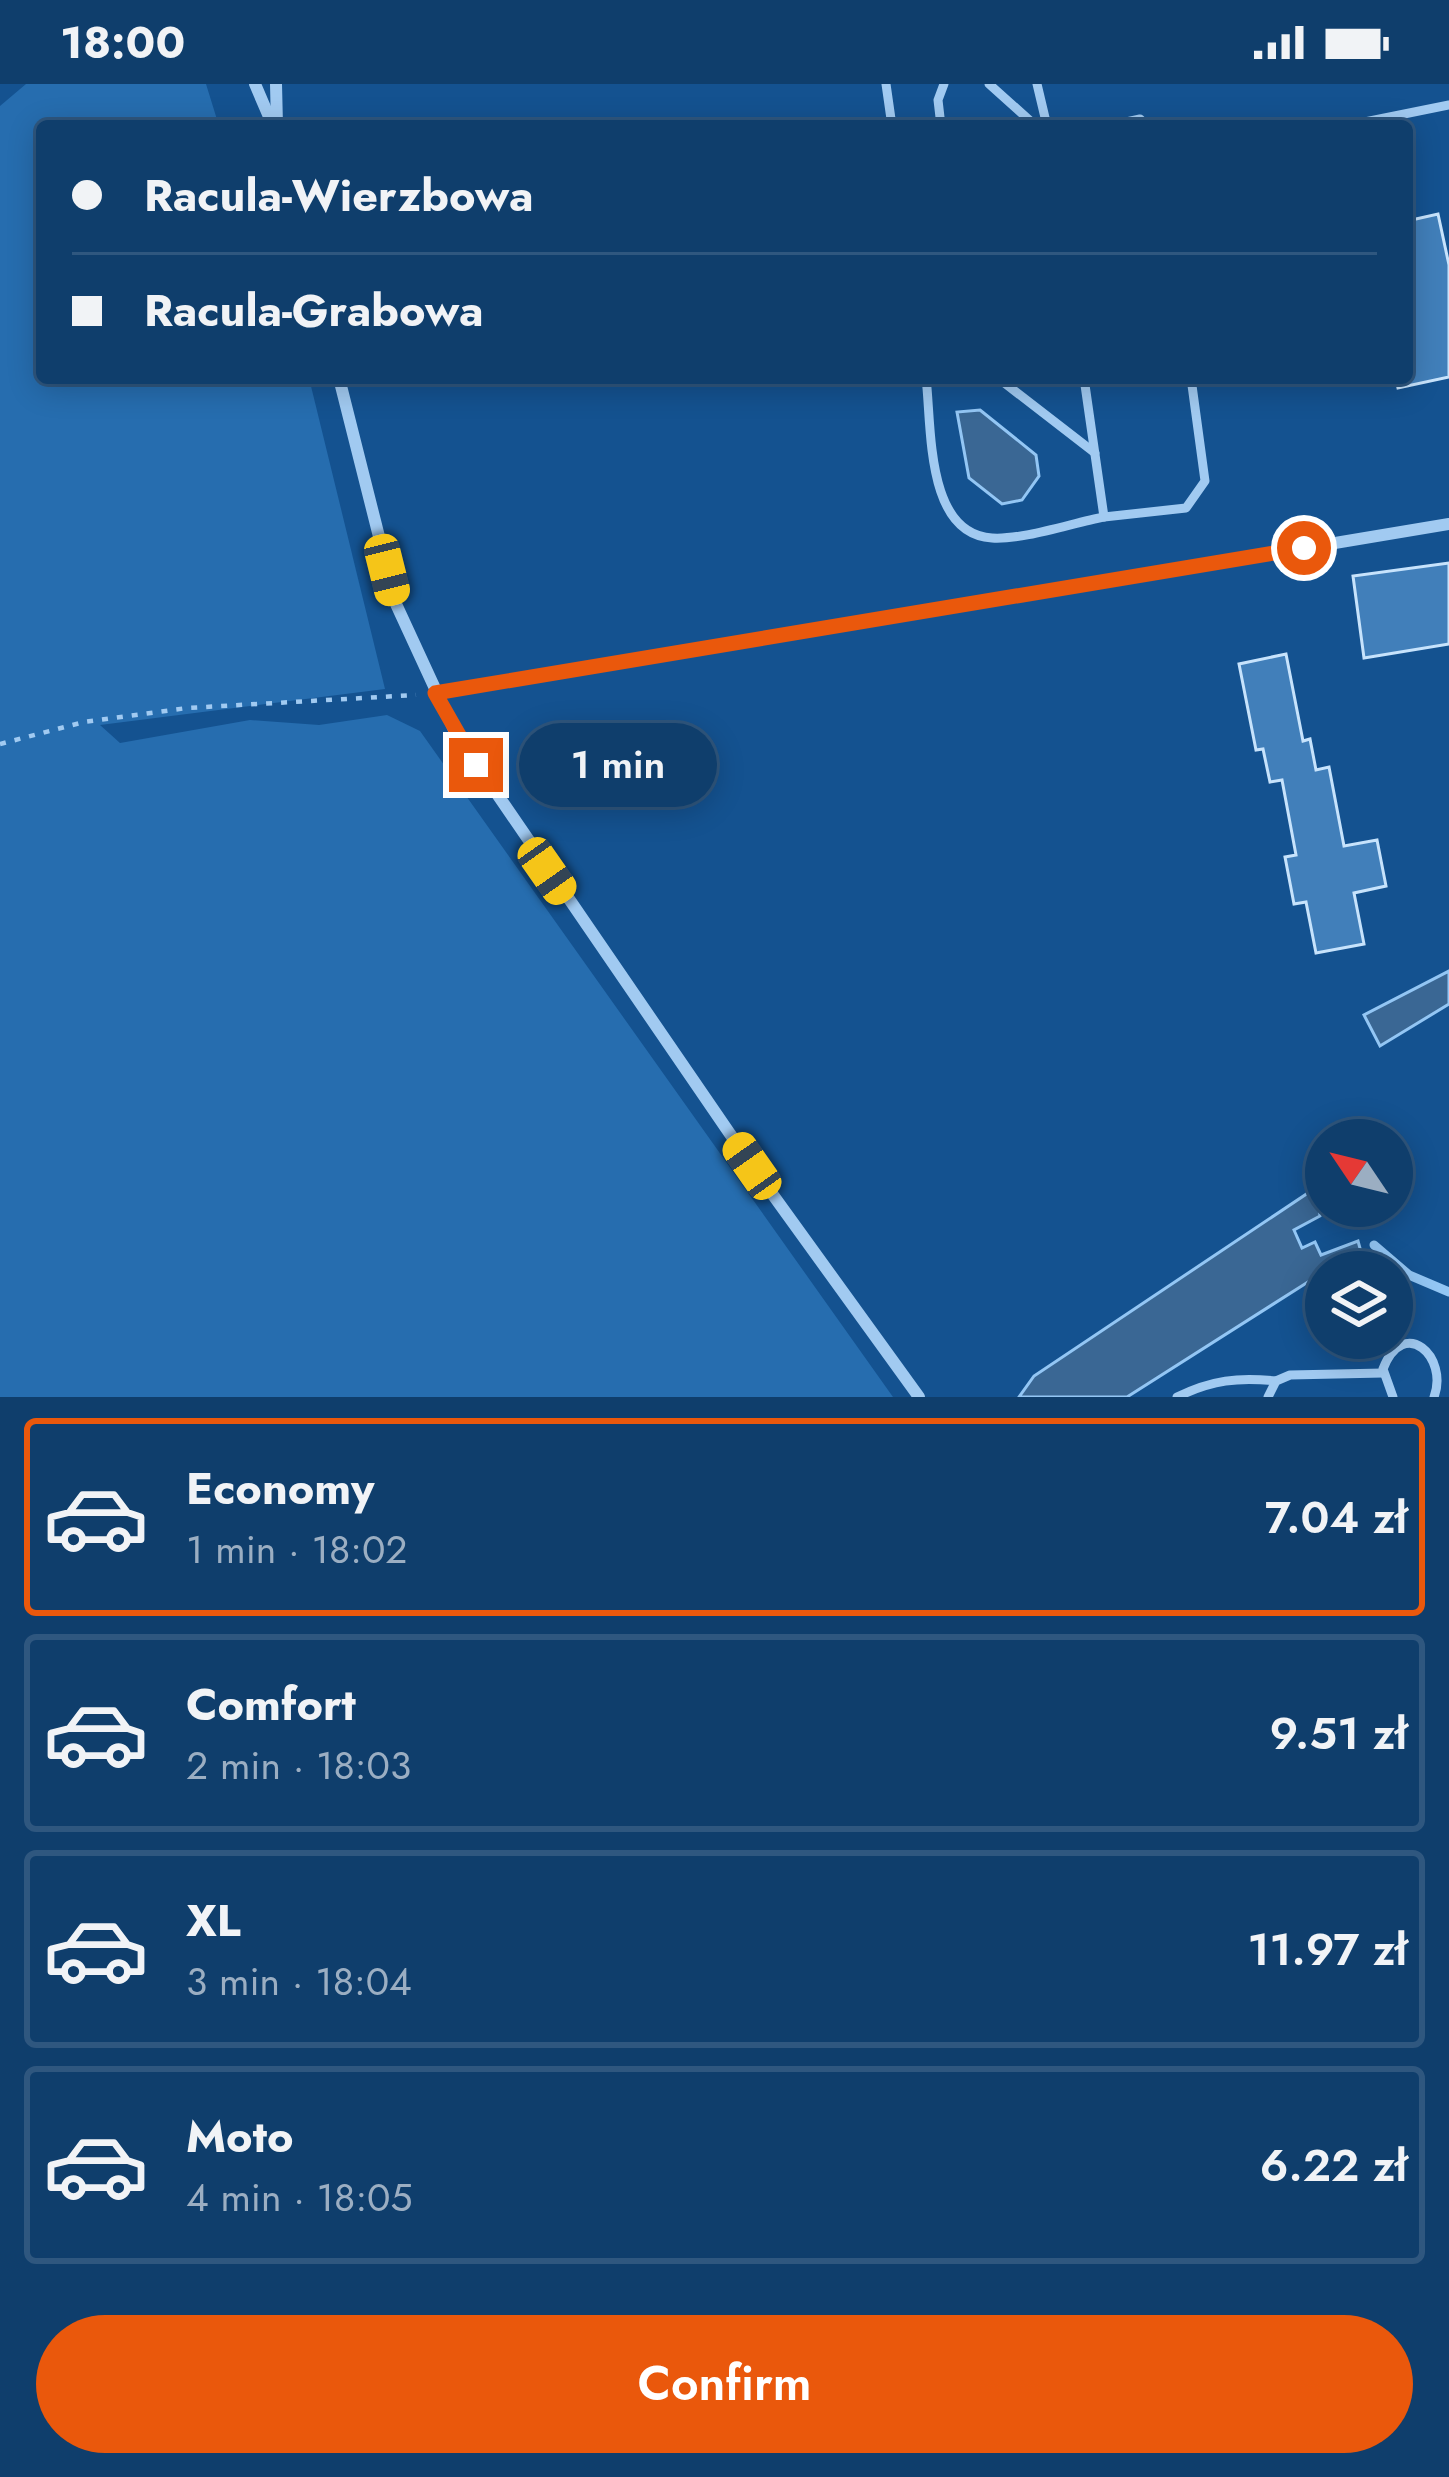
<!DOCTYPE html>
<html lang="en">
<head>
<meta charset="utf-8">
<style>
  body { margin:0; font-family:Jost,sans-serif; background:#184572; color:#f1f3f6; height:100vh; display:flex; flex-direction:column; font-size:45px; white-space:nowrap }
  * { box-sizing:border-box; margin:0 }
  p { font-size:39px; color:#9baec2 }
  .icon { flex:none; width:66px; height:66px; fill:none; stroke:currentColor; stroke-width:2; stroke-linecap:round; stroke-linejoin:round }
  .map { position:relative; height:1313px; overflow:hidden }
  .panel { display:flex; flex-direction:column; background:#0f3e6c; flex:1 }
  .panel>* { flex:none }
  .banner { position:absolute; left:36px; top:36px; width:1377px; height:264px; border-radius:12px; box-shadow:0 6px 30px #0003,0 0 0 3px #2f577f; display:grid; align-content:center; height:264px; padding:0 36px; background:#0f3e6c }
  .needle { width:78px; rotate:305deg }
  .tools { position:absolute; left:1305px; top:1035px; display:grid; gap:24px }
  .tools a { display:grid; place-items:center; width:108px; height:108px; border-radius:50%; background:#0f3e6c; box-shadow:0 6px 30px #0003,0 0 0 3px #2f577f; font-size:60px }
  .end { position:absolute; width:54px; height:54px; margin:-27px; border:15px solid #ea580c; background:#fff; box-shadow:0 0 0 6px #fff }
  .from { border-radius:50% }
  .bubble { position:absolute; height:84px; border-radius:42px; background:#0f3e6c; box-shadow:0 6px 30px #0003,0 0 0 3px #2f577f; font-size:39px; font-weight:600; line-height:84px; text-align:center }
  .car { position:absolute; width:36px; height:72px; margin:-36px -18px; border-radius:15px; box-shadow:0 0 9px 3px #0007; background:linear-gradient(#f5c518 24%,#345 0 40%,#f5c518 0 76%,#345 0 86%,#f5c518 0) }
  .banner b { display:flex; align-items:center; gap:42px; height:114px; font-size:45px }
  .banner b+b { border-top:3px solid #2f577f }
  .banner i { width:30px; height:30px; background:#f1f3f6 }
  ul { padding:21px 0 0; list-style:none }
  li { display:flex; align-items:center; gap:36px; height:198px; margin:0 24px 18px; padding:0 12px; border:6px solid #2f577f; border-radius:12px }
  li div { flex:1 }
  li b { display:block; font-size:45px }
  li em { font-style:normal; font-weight:600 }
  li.current { border-color:#ea580c }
  li>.icon { width:108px; height:108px; stroke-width:1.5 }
  .primary-button { display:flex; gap:24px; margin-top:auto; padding:24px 36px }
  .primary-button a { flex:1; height:138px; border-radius:72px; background:#ea580c; color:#fff; font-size:48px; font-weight:600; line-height:138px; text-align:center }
  .status { display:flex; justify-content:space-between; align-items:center; height:84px; padding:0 60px; background:#0f3e6c; direction:ltr }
  .status svg { height:33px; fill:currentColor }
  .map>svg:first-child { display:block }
</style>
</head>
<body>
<div class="status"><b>18:00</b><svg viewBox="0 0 49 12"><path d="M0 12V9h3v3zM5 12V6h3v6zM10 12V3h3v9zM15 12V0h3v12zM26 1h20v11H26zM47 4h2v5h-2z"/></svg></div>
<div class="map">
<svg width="1449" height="1313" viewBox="0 0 1449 1313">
  <rect width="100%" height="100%" fill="#145290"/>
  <!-- green -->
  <polygon fill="#266daf" points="26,0 206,0 219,42 42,42 42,294 309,294 385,605 100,641 120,659 250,636 319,641 387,631 420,647 893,1313 0,1313 0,22"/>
  <!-- water -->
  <g fill="#3a6794" stroke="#93c6f4" stroke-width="3">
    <polygon points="980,326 1036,371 1039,392 1022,416 1002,420 969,394 957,328"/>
    <polygon points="1449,887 1449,920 1380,962 1364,931"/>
    <polygon points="1317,1103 1320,1132 1294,1146 1302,1164 1315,1158 1321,1171 1358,1157 1363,1175 1319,1191 1127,1313 1019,1313 1034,1292"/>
  </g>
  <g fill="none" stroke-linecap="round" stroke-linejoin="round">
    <!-- stream -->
    <polyline stroke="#93c6f4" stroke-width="9" points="1374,1161 1409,1191 1449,1208"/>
  </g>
  <!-- building -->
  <g fill="#417fba" stroke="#c7e3fc" stroke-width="3">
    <polygon points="1438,130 1449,181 1449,293 1398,304 1396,294 1407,294 1407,137"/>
    <polygon points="1449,479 1449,560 1364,574 1353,492"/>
    <polygon points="1286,570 1303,657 1310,655 1316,686 1329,683 1344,762 1377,756 1386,802 1354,809 1364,860 1316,869 1306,818 1294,820 1285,773 1296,771 1282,696 1270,698 1263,665 1256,666 1239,580"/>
  </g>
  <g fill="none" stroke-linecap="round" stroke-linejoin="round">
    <!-- path -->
    <polyline stroke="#a1caf1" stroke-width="4.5" stroke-dasharray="6 9" stroke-linecap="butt" points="0,660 84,638 187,624 416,611"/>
    <!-- lane -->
    <g stroke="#a1caf1" stroke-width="9">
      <polyline points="886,0 892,42"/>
      <polyline points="989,0 1036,42"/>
      <polyline points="1037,0 1047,42"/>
      <polyline points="941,42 938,16 944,0"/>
      <polyline points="1108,42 1140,35 1147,42"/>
      <polyline points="1345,42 1449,21"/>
      <path d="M926 294C932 342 925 450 992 454 1023 456 1072 439 1104 433L1084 294"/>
      <polyline points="998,294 1095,369"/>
      <polyline points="1104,433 1186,424 1205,397 1191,294"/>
      <path d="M1177 1313C1212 1296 1238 1293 1276 1297"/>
      <polyline points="1268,1313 1276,1297 1290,1291 1383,1289"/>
      <path d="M1393 1313 1383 1285C1404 1231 1449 1273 1434 1313"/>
    </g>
    <!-- street -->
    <g stroke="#a1caf1" stroke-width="12">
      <polyline points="255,0 273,42"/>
      <polyline points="276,0 277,41"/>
      <polyline points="339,294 396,520 456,650 752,1082 919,1313"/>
      <polyline points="435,609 1449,440"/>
    </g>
  </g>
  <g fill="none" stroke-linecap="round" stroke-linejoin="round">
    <!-- route -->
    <polyline stroke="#ea580c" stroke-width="15" points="476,681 435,609 1304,464"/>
  </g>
</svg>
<div class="tools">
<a><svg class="needle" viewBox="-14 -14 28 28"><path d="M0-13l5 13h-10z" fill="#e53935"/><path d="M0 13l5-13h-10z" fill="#9baec2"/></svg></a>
<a><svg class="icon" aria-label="layers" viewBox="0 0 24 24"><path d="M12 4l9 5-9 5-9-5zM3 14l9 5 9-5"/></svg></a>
</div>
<i class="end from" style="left:1304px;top:464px"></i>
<i class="end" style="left:476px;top:681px"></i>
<div class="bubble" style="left:519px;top:639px;width:198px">1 min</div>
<i class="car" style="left:387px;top:486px;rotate:166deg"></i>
<i class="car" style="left:547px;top:787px;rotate:145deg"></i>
<i class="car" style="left:752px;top:1082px;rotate:325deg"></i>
<div class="banner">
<b><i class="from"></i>Racula-Wierzbowa</b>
<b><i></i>Racula-Grabowa</b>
</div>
</div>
<section class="panel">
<ul>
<li class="current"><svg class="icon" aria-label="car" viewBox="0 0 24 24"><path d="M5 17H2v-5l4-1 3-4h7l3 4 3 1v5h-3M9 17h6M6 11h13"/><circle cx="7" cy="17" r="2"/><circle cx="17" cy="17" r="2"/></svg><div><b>Economy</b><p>1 min · 18:02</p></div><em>7.04 zł</em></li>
<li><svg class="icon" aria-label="car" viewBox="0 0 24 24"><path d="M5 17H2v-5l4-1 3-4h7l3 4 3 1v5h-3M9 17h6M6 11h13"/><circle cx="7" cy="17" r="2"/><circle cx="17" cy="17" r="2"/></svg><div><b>Comfort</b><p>2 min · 18:03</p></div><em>9.51 zł</em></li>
<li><svg class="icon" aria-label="car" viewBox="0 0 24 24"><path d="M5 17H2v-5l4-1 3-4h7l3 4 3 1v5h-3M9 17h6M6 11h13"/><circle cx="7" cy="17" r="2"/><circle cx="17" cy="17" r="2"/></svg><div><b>XL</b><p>3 min · 18:04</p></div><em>11.97 zł</em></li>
<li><svg class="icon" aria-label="car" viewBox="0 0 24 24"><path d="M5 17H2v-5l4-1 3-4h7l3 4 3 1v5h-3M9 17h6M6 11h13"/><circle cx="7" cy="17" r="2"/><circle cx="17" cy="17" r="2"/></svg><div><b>Moto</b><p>4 min · 18:05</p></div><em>6.22 zł</em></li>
</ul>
<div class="primary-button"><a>Confirm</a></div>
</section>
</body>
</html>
